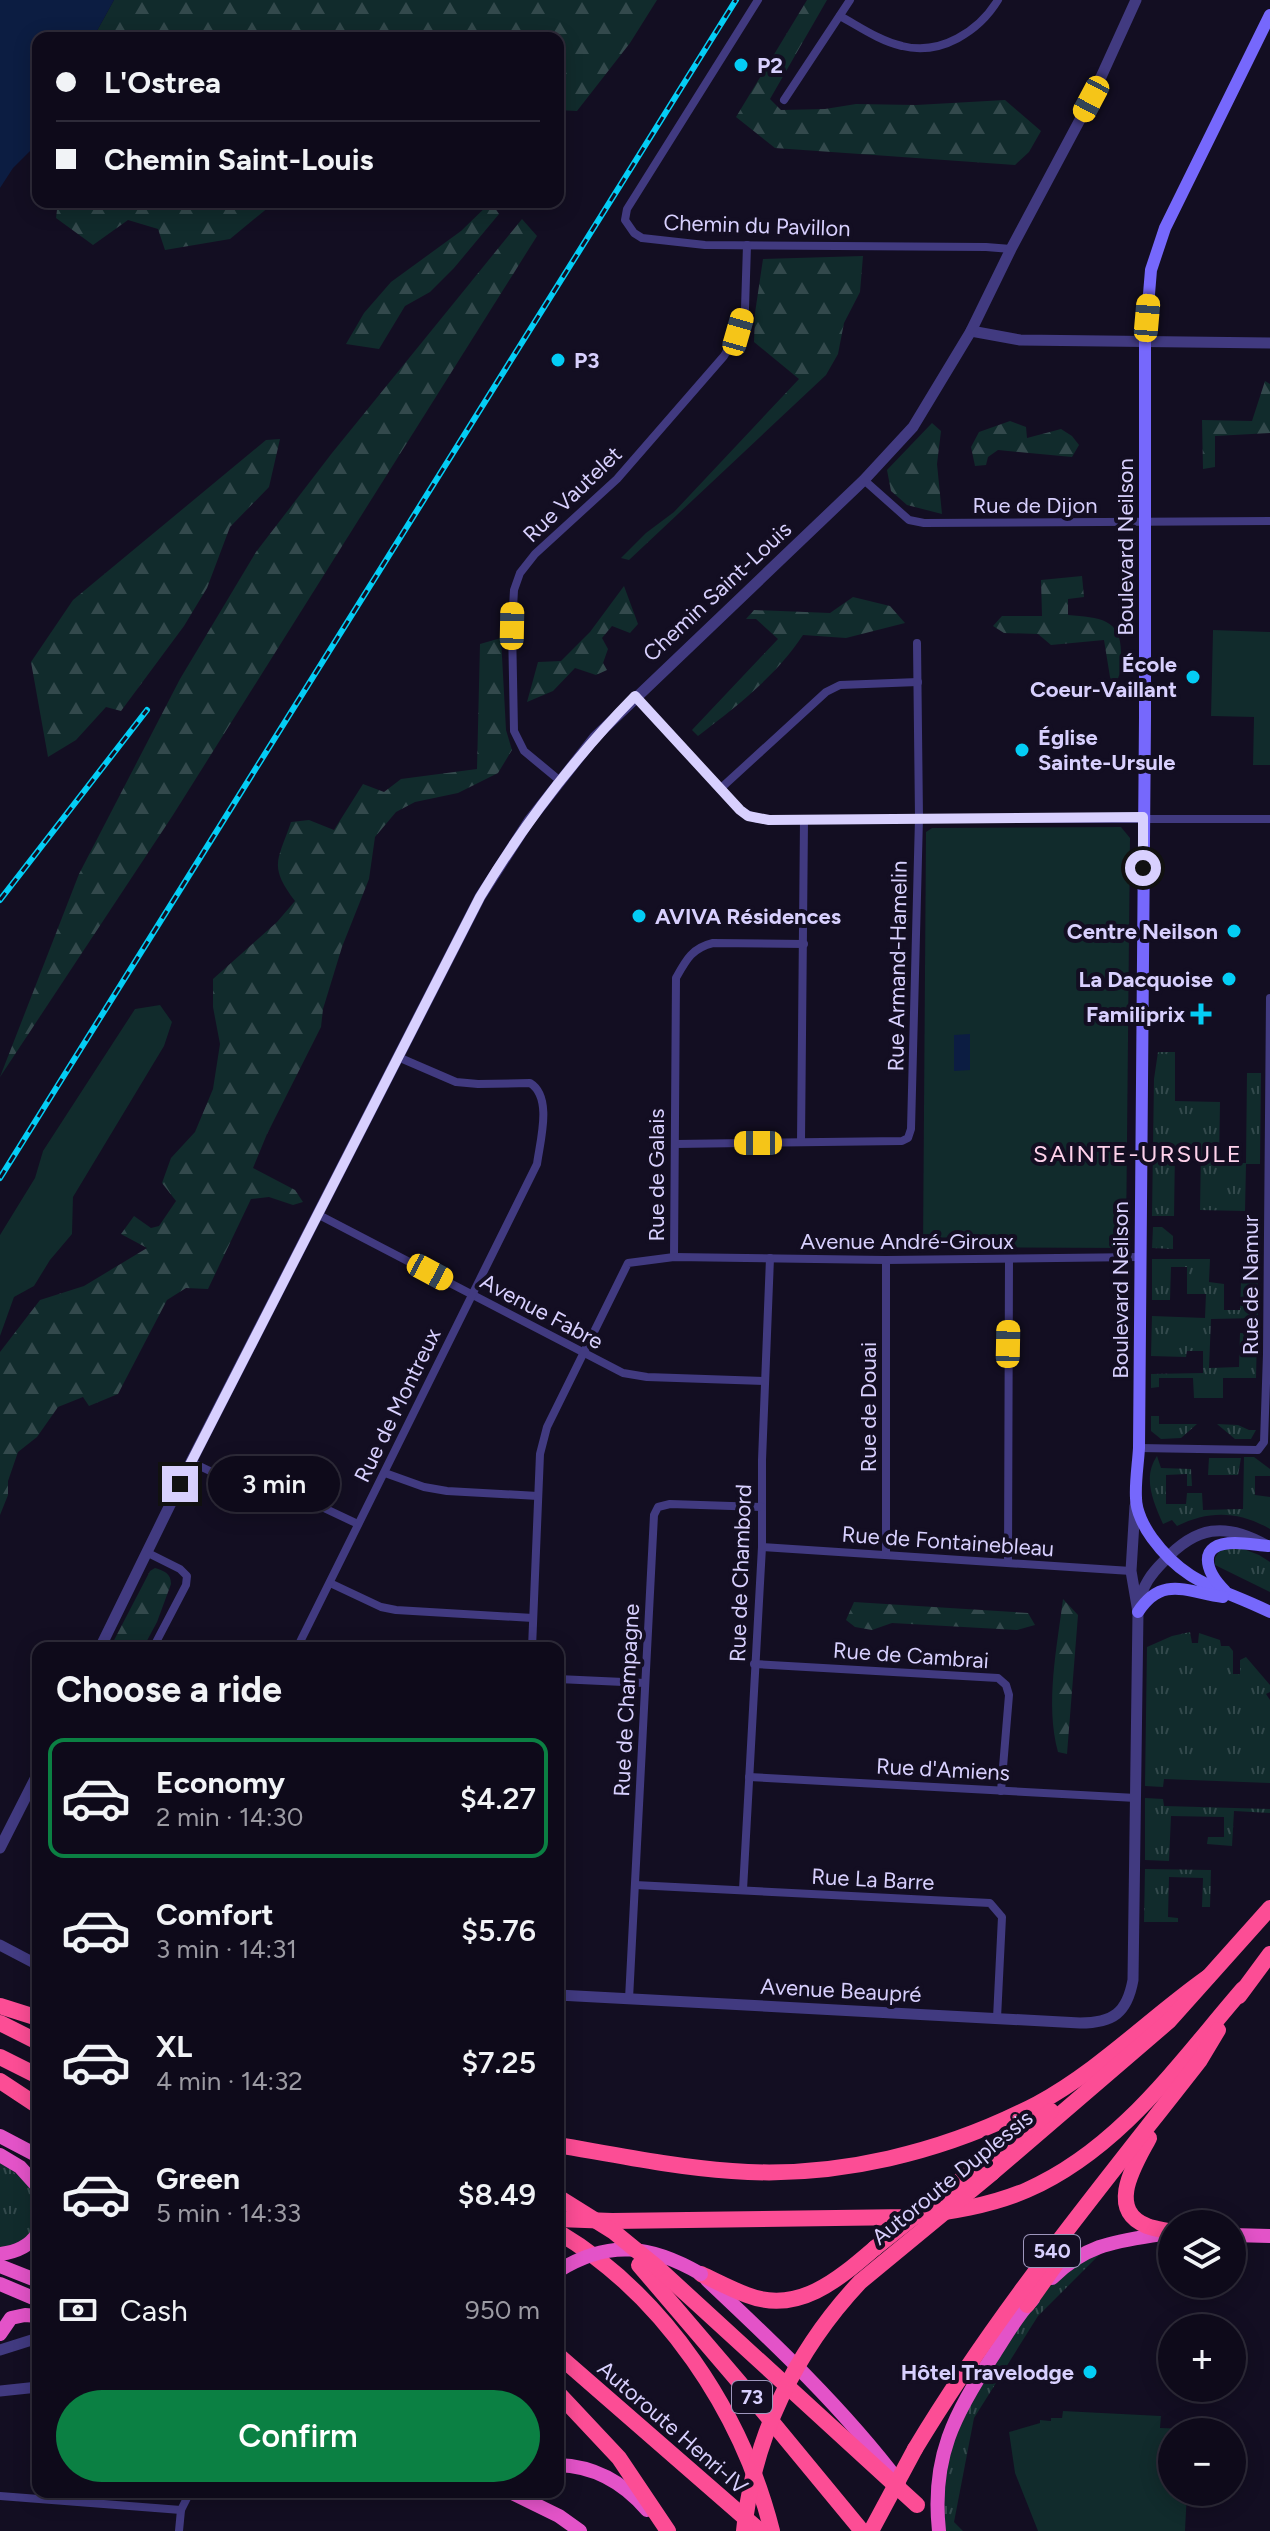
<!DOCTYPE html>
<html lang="en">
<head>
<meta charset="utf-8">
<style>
  body { margin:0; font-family:Figtree,sans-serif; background:#171323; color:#f1f3f6; height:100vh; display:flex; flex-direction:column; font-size:30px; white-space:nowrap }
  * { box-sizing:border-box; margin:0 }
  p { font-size:26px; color:#9b9aa2 }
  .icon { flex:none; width:44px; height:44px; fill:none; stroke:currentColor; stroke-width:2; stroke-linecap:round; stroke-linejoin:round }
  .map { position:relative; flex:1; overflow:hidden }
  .details { position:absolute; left:32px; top:1642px; width:532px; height:856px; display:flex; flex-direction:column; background:#0e0a1a; border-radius:16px; box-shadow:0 4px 20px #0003,0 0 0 2px #2e2b39 }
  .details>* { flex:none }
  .hud { position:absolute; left:32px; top:32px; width:532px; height:176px; border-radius:16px; box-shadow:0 4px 20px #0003,0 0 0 2px #2e2b39; display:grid; align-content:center; height:176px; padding:0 24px; background:#0e0a1a }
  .buttons { position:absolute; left:1158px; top:2210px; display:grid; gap:16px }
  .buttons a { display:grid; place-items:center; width:88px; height:88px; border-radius:50%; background:#0e0a1a; box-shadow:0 4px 20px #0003,0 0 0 2px #2e2b39; font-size:40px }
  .end { position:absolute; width:36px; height:36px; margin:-18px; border:10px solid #d8d0fe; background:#111; box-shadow:0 0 0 4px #111 }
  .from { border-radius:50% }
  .bubble { position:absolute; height:56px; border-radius:28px; background:#0e0a1a; box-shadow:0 4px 20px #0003,0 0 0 2px #2e2b39; font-size:26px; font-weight:600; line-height:56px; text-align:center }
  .car { position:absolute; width:24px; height:48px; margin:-24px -12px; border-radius:10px; box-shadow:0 0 6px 2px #0007; background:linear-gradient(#f5c518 24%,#345 0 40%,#f5c518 0 76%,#345 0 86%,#f5c518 0) }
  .hud b { display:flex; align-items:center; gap:28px; height:76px; font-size:30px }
  .hud b+b { border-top:2px solid #2e2b39 }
  .hud i { width:20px; height:20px; background:#f1f3f6 }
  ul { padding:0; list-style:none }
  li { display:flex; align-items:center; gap:24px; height:120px; margin:0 16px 12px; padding:0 8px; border:4px solid transparent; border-radius:16px }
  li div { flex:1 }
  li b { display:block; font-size:30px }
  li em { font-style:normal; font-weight:600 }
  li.current { border-color:#0b8043 }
  li>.icon { width:72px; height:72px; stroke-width:1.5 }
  h2 { padding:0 24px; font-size:36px; line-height:96px }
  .pay { display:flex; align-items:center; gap:20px; height:88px; padding:0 24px; font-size:30px }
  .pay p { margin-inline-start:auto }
  .button { display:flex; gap:16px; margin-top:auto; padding:16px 24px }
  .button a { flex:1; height:92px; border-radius:48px; background:#0b8043; color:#fff; font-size:32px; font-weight:600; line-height:92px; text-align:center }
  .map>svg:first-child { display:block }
</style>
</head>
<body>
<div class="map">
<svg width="1270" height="2531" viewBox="0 0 1270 2531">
  <defs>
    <pattern id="grass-tufts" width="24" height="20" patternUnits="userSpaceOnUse" patternTransform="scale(2)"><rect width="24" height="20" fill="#112b2c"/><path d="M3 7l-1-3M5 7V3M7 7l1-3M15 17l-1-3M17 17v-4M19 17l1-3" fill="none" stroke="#33494c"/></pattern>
    <pattern id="forest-firs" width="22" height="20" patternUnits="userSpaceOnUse" patternTransform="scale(2)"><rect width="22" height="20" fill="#112b2c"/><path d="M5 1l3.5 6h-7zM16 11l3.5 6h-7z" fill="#33494c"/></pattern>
  </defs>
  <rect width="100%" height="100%" fill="#130e22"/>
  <!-- grass -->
  <g fill="url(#grass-tufts)">
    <polygon points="1158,1052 1175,1052 1175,1101 1220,1102 1219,1163 1246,1163 1247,1073 1261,1073 1260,1164 1246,1164 1245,1211 1200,1210 1201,1150 1175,1149 1174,1216 1152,1216 1154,1079"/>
    <polygon points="1153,1227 1162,1227 1173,1236 1173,1249 1152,1248"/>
    <polygon points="1152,1259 1210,1259 1209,1282 1224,1284 1224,1310 1240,1310 1241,1281 1258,1282 1258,1318 1211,1319 1209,1368 1239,1367 1240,1333 1257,1334 1256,1378 1223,1378 1223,1398 1194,1398 1193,1378 1159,1378 1159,1387 1151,1388 1151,1374 1203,1373 1203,1351 1187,1351 1186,1357 1151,1356 1152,1316 1205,1318 1206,1294 1187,1294 1187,1267 1171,1267 1170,1300 1152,1300"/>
    <polygon points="1151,1416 1159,1416 1159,1424 1197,1424 1181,1438 1161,1439 1151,1431"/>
    <polygon points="1217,1424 1238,1425 1249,1430 1256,1430 1251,1439 1235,1439"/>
    <path d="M1157 1456 1161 1468 1191 1469 1192 1486H1187V1474L1166 1475V1504H1186L1187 1493H1202L1203 1510 1243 1509 1244 1457H1254L1270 1469V1476H1255V1495L1270 1497V1529C1239 1511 1209 1510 1177 1526L1172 1520 1163 1524C1152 1499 1143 1477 1157 1456Z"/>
    <polygon points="1209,1458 1241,1458 1238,1475 1208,1475"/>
    <polygon points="1241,1548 1259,1555 1270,1562 1270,1592 1215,1565 1215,1558 1220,1550"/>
    <polygon points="1190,1632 1192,1643 1198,1643 1199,1633 1220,1640 1221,1646 1229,1646 1233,1651 1233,1674 1240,1674 1240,1660 1246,1657 1270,1685 1270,1692 1266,1694 1270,1700 1270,1783 1164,1779 1163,1787 1145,1786 1147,1647 1172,1636"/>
    <polygon points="1145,1798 1163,1799 1164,1806 1270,1809 1270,1813 1234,1811 1232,1846 1207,1844 1208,1837 1224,1837 1224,1817 1171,1816 1169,1861 1145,1860"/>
    <polygon points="1145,1869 1211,1870 1210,1907 1202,1907 1203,1878 1169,1877 1168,1917 1178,1918 1178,1922 1144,1922"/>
    <polygon points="0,2160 30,2186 38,2204 35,2228 22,2242 0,2248"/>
    <polygon points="1112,2242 1038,2316 974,2418 954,2522 963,2531 939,2531 954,2419 1056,2274"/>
  </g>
  <!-- forest -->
  <g fill="url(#forest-firs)">
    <polygon points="114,0 657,0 630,43 577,111 558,110 558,38 93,38"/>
    <polygon points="807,0 827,0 770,99 781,110 825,109 856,104 916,105 1005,100 1041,131 1029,152 1015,165 775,148 736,117"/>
    <polygon points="58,202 275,202 230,239 165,250 158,229 128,220 93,245 56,218"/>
    <polygon points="491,202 499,214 454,268 430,292 405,306 379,349 346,344 364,313 391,282 461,231"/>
    <polygon points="522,219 537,236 173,815 0,1077 79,874 180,679 256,552 332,453"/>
    <polygon points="863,256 860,292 844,323 838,354 826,375 629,560 621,558 646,533 674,512 799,379 754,342 755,313 763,259"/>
    <polygon points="1265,381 1270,384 1270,433 1215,436 1215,467 1203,469 1202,420 1252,421"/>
    <polygon points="1010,421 1026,427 1027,438 1061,429 1072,436 1079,445 1072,457 998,450 988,457 986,465 975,466 971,447 979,432"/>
    <polygon points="932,423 941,431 937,464 942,514 907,505 891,491 887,470"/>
    <polygon points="280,439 269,487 230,527 207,588 184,626 121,711 106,707 76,740 48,757 31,662 73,600 266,440"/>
    <path d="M1082 576 1084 597 1068 599V615C1100 618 1122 618 1121 655 1121 668 1121 675 1114 686L1110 677 1104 640 1051 645 1038 634 1004 633 993 626 1002 616H1042L1041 580Z"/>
    <polygon points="624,586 638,624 630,633 612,626 602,638 608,649 603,663 607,670 596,675 575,668 553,691 527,702 538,662 561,661 590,632"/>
    <path d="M853 597 890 606 905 623 846 638 803 635C776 676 737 706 698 736L692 730 778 639 756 619H746L754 610 830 613Z"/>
    <path d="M501 638 506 730 512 750 498 773 458 793 415 802 396 812 375 837 369 879 342 947 323 1009 321 1027 267 1134 253 1168 295 1190 303 1202 293 1205 269 1197 251 1199 208 1289 186 1288 167 1300 118 1394 89 1406 83 1397 58 1407 37 1437 18 1452 8 1481V1495L0 1515V1352L40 1300 84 1286 147 1248 121 1234 134 1216 151 1228 159 1226 176 1201 162 1183 171 1158 195 1132 213 1089 220 1044 213 1007V979L277 922 295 901C268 865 278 861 291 822L309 820 334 830 363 784 384 792 401 779 477 769 480 644Z"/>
    <path d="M155 1568C164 1571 171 1573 171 1584L157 1622 143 1648H110L150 1571Z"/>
    <path d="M1063 1599 1078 1615 1067 1754 1058 1752C1045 1703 1057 1648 1063 1599Z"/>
    <polygon points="854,1602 1028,1613 1035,1625 1017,1630 892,1623 872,1630 855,1627 846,1620"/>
  </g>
  <!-- green -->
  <g fill="#112b2c">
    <polygon points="1213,630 1270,632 1270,765 1253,765 1254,717 1211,716"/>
    <polygon points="1121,827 1130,838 1126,1242 1120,1248 923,1247 926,832 932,828"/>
    <polygon points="160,1005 172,1022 164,1046 73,1197 72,1234 50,1260 34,1286 14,1297 0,1336 0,1235 35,1178 43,1151 135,1009"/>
    <polygon points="1063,2411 1161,2416 1160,2428 1189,2429 1190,2432 1172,2432 1172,2492 1187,2492 1185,2531 1038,2531 1015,2473 1009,2432 1040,2423 1040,2420 1051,2421 1051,2418 1062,2418"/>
  </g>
  <!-- water -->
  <g fill="#0c1d42">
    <polygon points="0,0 114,0 93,38 38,38 38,143 13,168 0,188"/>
    <polygon points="970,1034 970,1070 954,1071 954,1035"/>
  </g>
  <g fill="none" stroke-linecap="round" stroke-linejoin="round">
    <!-- minor -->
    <g stroke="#413a80" stroke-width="8">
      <polyline points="758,0 627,209 625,220 634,233 642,238 705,245 986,247 1011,249"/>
      <path d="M840 16C860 27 880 41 902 46 941 56 979 31 998 0"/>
      <polyline points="784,100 850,0"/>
      <polyline points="864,480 909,520 924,523 1270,521"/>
      <polyline points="635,696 740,810 757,819 1270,819"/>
      <polyline points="559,780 524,751 514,731 512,626 514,590 520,573 535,554 617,479 724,356 738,332 745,309 747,245"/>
      <polyline points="720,789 826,692 840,685 918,682"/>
      <polyline points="801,1142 804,820"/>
      <polyline points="675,1144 902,1141 908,1138 911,1129 919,818 917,643"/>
      <polyline points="319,1215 623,1373 647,1377 764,1381"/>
      <path d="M674 1257 676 978C686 960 692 948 713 943L804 944"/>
      <polyline points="1139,1448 1258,1450 1264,1442 1267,1354 1270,998"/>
      <polyline points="191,1462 233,1482 290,1492 358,1524"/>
      <polyline points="385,1473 424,1487 447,1491 538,1496"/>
      <polyline points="762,1547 1131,1571"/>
      <polyline points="146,1552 180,1569 187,1576 186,1585 153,1648"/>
      <polyline points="886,1554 886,1260"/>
      <polyline points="1008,1562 1009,1259"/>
      <polyline points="330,1583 381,1607 396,1610 533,1618"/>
      <path d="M297 1648 537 1164C540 1141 553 1097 530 1083L478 1084 456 1082 398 1057"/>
      <polyline points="532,1648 540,1454 547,1427 628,1263 674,1257 886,1260 1140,1257"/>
      <polyline points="754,1664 998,1678 1006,1685 1009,1695 1001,1791"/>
      <polyline points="558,1679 645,1683"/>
      <polyline points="749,1777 1136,1798"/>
      <polyline points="635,1885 990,1903 1002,1917 997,2018"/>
      <polyline points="743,1890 762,1547 762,1460 770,1258"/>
      <polyline points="629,1999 654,1515 658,1507 670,1504 762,1507"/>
      <polyline points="0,2496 181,2510"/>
      <polyline points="179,2531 181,2510 190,2492"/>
    </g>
    <!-- tertiary -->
    <g stroke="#413a80" stroke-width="11">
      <polyline points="971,331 1020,340 1270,343"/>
      <path d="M1139 1605C1142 1586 1151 1574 1164 1561 1196 1526 1225 1522 1266 1545"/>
      <polyline points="100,1648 191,1462 480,897 529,821 595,737 864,480 913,427 971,331 1011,249 1091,99 1136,0"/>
      <polyline points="0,1848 38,1773"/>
      <polyline points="0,1945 38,1965"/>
      <path d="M558 1995 1080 2023C1113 2023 1127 2013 1133 1980L1138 1612 1131 1571 1135 1506"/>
      <polyline points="0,2350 38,2338"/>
      <polyline points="0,2391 38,2387"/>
    </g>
    <!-- secondary -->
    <g stroke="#7668fc" stroke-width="12">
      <path d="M1270 15 1165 228 1151 270 1145 342V717L1139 1448C1138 1465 1135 1482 1136 1498 1136 1511 1144 1527 1152 1538 1187 1586 1220 1587 1270 1612"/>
      <path d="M1225 1591C1206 1572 1195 1543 1235 1543 1246 1543 1257 1545 1268 1546"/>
      <path d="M1138 1612C1162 1575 1187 1592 1223 1597"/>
    </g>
    <!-- trunk -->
    <g stroke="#e353c8" stroke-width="14">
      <polyline points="0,2136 38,2156"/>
      <polyline points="0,2155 20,2167 38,2187"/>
      <polyline points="1232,2235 1270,2236"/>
      <path d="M0 2254C16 2252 29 2247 38 2233"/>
      <polyline points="0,2266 38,2281"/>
      <path d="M1052 2278C1088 2242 1120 2241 1168 2233"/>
      <path d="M707 2280C774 2343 843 2408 899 2482"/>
      <polyline points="0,2284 38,2300"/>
      <polyline points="0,2334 11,2318 25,2315 38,2316"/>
      <path d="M558 2465C594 2466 624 2483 647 2510"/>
      <polyline points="510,2492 559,2516 580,2531"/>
      <path d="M939 2531C931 2458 954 2414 994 2354 1006 2336 1017 2315 1033 2299"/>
    </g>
    <!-- motorway -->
    <g stroke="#fc4d95" stroke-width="16">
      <polyline points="1239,1996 1270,1954"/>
      <polyline points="0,2006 38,2018"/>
      <polyline points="0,2023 38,2042"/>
      <polyline points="0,2057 38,2076"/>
      <polyline points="0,2081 38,2106"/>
      <path d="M1149 2138C1136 2163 1105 2209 1147 2226 1155 2229 1164 2230 1172 2232"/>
      <path d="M558 2145C616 2155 674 2167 732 2171 836 2179 945 2152 1037 2104 1100 2070 1150 2018 1208 1977"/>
      <polyline points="992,2173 1169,2021 1270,1908"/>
      <polyline points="963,2178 1051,2111"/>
      <path d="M558 2219 612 2221 909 2217C949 2212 990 2206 1027 2190 1120 2149 1179 2063 1243 1989"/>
      <path d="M558 2232C664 2295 742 2412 772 2531"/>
      <polyline points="639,2265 739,2382 862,2531"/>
      <polyline points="658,2268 917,2505"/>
      <path d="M701 2274C716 2281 731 2289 747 2295 798 2315 839 2279 875 2248"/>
      <polyline points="1027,2305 1068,2247"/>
      <polyline points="558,2355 760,2531"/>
      <polyline points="558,2393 619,2458 668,2531"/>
      <path d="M915 2449C998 2311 1101 2187 1200 2060L1218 2030"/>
    </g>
    <!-- rail casing -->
    <g stroke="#04cdf5" stroke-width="6">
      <g id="rail">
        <polyline points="0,900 147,710"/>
        <polyline points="0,1178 736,0"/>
      </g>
    </g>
    <!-- rail -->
    <use href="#rail" stroke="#130e22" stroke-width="3" stroke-dasharray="9" stroke-linecap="butt"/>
    <!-- trunk-bridge -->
    <path stroke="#e353c8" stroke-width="14" d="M558 2271C609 2239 651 2245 701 2274"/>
    <!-- motorway-bridge -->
    <g stroke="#fc4d95" stroke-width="16">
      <polyline points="558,2197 614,2232 658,2268"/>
      <polyline points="875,2248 963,2178"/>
      <path d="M744 2531C753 2437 796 2350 860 2282L992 2173"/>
      <polyline points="871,2531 915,2449"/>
    </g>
  </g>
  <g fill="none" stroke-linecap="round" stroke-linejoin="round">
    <!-- route -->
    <path stroke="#d8d0fe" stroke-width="10" d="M180 1484 480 897C524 824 575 757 635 696L740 810 748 816 769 820 1143 817V868"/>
  </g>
  <!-- markers -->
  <g fill="#04cdf5" stroke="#130e22" stroke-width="3">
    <circle cx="741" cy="65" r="8"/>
    <circle cx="558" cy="360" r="8"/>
    <circle cx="1193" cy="677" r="8"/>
    <circle cx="1022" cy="750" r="8"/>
    <circle cx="639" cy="916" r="8"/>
    <circle cx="1234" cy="931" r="8"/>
    <circle cx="1229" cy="979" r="8"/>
    <path d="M1197 1002h8v8h8v8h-8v8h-8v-8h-8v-8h8z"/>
    <circle cx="1090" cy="2372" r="8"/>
  </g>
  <g text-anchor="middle" stroke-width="8" stroke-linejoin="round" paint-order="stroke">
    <!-- shield labels -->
    <g fill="#130e22" stroke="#9d96bc" stroke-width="2">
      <rect x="1024" y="2235" width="56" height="32" rx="6"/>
      <rect x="732" y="2381" width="40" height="32" rx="6"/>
    </g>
    <g font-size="20" font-weight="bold" fill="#d8d0fe">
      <text x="1052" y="2258">540</text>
      <text x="752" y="2404">73</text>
    </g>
    <!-- poi labels -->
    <g font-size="22" font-weight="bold" fill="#d8d0fe" stroke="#130e22" text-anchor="end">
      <text x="757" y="73" text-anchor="start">P2</text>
      <text x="574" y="368" text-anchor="start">P3</text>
      <text x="1177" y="672">École<tspan x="1177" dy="25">Coeur-Vaillant</tspan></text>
      <text x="1038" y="745" text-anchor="start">Église<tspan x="1038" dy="25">Sainte-Ursule</tspan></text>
      <text x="655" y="924" text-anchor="start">AVIVA Résidences</text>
      <text x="1218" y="939">Centre Neilson</text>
      <text x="1213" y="987">La Dacquoise</text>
      <text x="1185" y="1022">Familiprix</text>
      <text x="1074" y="2380">Hôtel Travelodge</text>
    </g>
    <!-- street labels -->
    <g font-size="22" fill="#d8d0fe" stroke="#130e22">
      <text transform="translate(757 225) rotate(2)" y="8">Chemin du Pavillon</text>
      <text transform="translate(572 494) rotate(-44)" y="8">Rue Vautelet</text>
      <text x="1035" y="513">Rue de Dijon</text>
      <text transform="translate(1125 547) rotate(-90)" y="8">Boulevard Neilson</text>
      <text transform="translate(717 591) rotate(-43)" y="8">Chemin Saint-Louis</text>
      <text transform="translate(897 966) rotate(-89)" y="8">Rue Armand-Hamelin</text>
      <text transform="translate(656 1175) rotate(-90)" y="8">Rue de Galais</text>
      <text x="907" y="1249">Avenue André-Giroux</text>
      <text transform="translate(1250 1285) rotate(-90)" y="8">Rue de Namur</text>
      <text transform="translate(1120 1290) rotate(-90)" y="8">Boulevard Neilson</text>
      <text transform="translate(542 1311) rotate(28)" y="8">Avenue Fabre</text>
      <text transform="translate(397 1405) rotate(-64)" y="8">Rue de Montreux</text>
      <text transform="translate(868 1407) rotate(-90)" y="8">Rue de Douai</text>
      <text transform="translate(948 1541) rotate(4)" y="8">Rue de Fontainebleau</text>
      <text transform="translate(740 1573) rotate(-88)" y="8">Rue de Chambord</text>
      <text transform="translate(911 1655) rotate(4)" y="8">Rue de Cambrai</text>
      <text transform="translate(626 1700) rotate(-87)" y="8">Rue de Champagne</text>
      <text transform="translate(943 1769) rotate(3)" y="8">Rue d'Amiens</text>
      <text transform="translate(873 1879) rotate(3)" y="8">Rue La Barre</text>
      <text transform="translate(841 1990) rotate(3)" y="8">Avenue Beaupré</text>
      <text transform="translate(952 2177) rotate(-39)" y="8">Autoroute Duplessis</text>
      <text transform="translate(673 2427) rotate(41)" y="8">Autoroute Henri-IV</text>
    </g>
    <!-- neighbourhood labels -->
    <g font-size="24" letter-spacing="2" fill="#fed2eb" stroke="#130e22">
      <text x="1138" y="1162">SAINTE-URSULE</text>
    </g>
  </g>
</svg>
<div class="buttons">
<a><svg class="icon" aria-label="layers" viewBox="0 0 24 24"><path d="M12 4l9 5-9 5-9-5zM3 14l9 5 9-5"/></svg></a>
<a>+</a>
<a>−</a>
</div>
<i class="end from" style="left:1143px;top:868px"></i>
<i class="end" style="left:180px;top:1484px"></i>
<div class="bubble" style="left:208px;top:1456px;width:132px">3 min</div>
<i class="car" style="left:1091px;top:99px;rotate:208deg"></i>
<i class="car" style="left:1147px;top:318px;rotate:5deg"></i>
<i class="car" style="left:738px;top:332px;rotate:16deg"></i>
<i class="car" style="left:512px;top:626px;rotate:1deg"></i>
<i class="car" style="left:758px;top:1143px;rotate:270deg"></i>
<i class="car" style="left:430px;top:1272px;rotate:118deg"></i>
<i class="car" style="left:1008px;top:1344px;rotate:1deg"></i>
<div class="hud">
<b><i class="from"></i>L'Ostrea</b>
<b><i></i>Chemin Saint-Louis</b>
</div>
<section class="details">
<h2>Choose a ride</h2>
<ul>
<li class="current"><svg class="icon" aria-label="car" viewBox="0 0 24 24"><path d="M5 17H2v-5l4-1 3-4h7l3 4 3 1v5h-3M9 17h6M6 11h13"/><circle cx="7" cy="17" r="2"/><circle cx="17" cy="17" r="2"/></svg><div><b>Economy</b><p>2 min · 14:30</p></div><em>$4.27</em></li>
<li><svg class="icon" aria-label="car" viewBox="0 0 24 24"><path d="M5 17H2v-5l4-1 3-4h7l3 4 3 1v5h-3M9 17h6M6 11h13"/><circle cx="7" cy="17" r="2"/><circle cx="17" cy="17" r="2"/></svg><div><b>Comfort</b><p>3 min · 14:31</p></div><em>$5.76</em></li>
<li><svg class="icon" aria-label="car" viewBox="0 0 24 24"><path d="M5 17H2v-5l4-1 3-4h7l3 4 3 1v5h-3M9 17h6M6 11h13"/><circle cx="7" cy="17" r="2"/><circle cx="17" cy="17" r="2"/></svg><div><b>XL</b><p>4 min · 14:32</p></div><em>$7.25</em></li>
<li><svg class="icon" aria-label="car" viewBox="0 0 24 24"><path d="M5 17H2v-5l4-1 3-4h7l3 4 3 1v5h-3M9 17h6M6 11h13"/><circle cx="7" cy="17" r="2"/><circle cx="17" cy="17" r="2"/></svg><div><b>Green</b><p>5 min · 14:33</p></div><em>$8.49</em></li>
</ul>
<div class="pay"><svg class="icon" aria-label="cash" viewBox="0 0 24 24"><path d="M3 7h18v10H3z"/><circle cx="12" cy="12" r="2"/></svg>Cash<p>950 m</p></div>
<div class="button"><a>Confirm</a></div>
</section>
</div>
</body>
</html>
